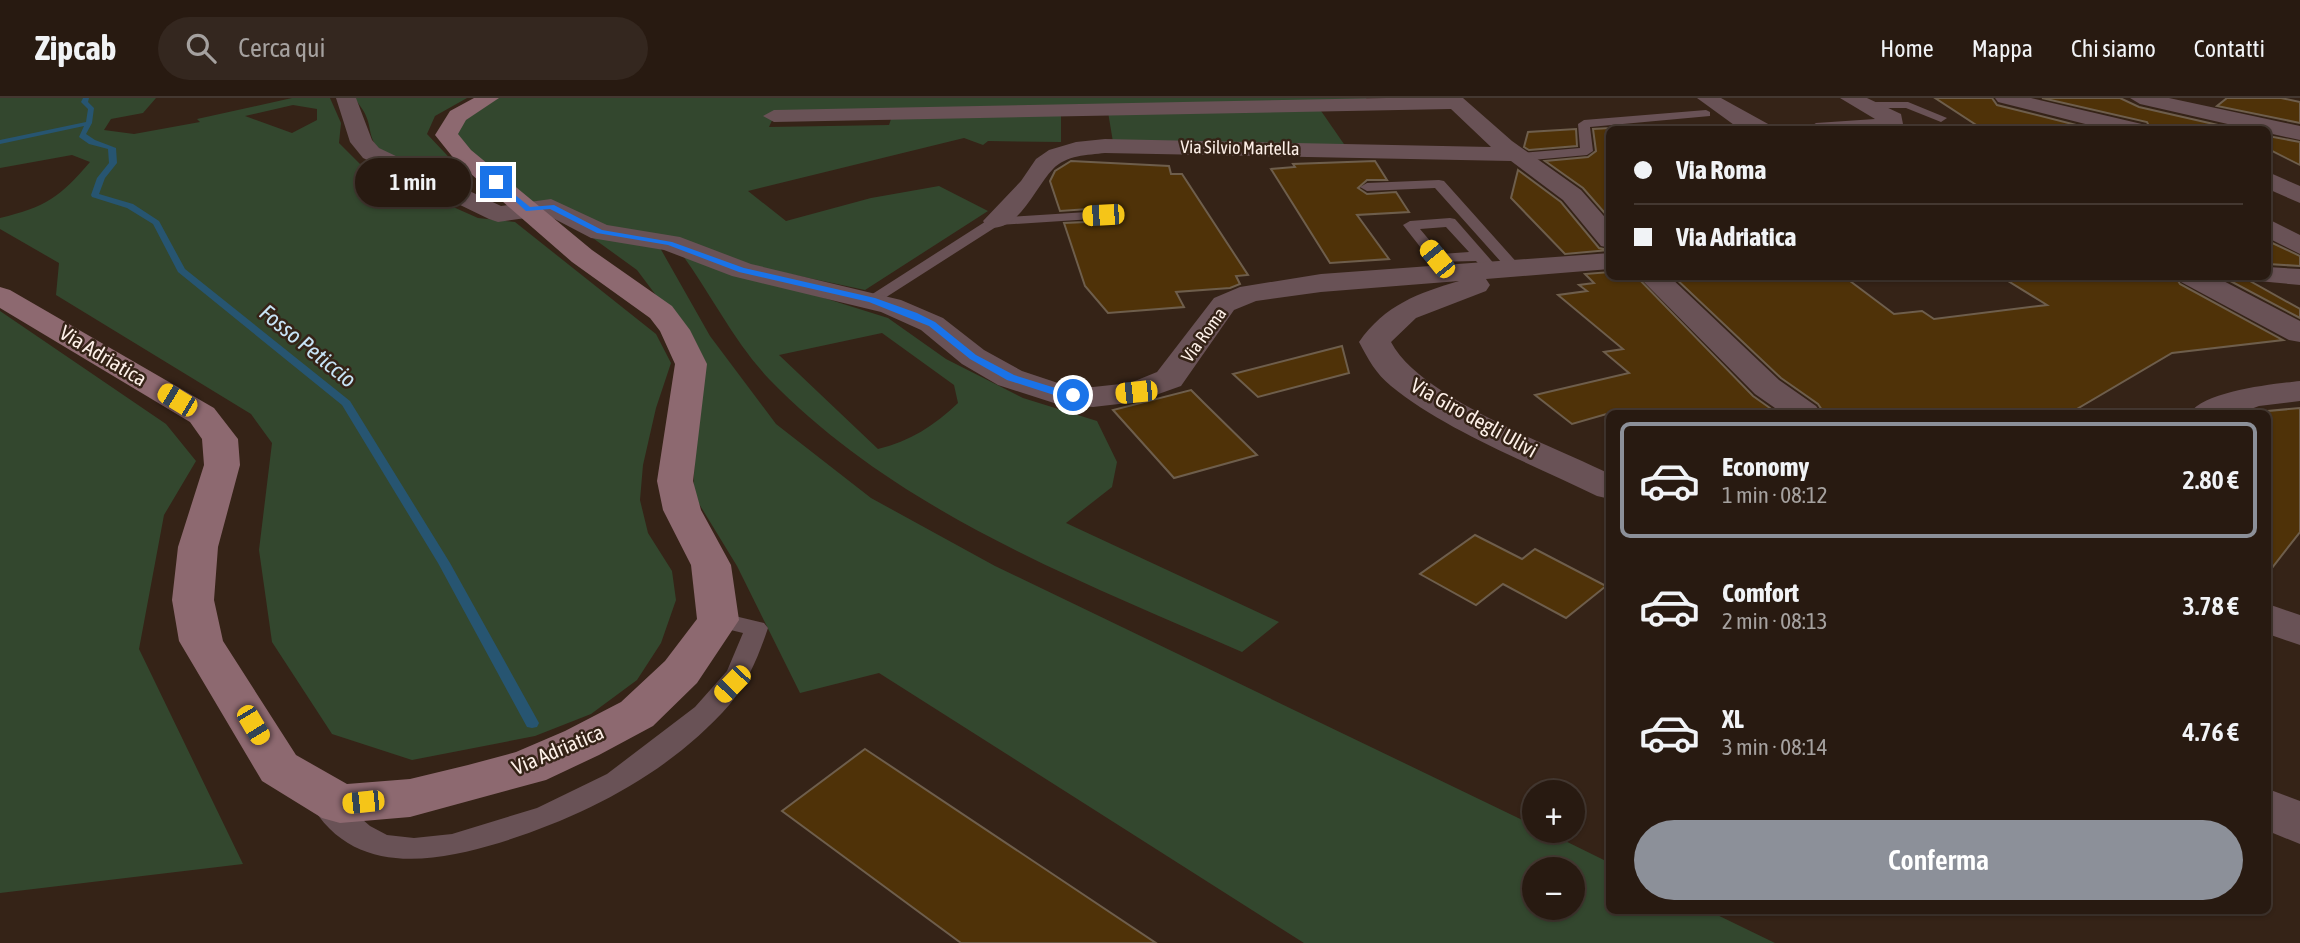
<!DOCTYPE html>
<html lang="it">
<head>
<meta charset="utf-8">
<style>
  body { margin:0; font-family:"Asap Condensed",sans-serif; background:#34271f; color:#f1f3f6; height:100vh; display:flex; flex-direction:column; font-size:26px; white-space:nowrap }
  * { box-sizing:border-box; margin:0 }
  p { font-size:23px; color:#a5a19f }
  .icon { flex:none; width:38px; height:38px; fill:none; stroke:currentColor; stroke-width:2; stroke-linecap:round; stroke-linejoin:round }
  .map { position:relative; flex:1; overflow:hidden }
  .details { position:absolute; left:1606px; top:312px; width:665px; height:504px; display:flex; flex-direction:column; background:#281a11; border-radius:10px; box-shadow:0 2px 5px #0004,0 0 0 2px #443831 }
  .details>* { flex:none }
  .hud { position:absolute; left:1606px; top:28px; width:665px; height:154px; border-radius:10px; box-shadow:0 2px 5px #0004,0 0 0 2px #443831; display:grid; align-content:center; height:154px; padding:0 28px; background:#281a11 }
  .controls { position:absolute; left:1522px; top:682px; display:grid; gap:14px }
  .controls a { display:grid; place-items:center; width:63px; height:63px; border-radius:50%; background:#281a11; box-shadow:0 2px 5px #0004,0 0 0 2px #443831; font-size:35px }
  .end { position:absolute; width:32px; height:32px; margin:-16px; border:9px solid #1a73e8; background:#fff; box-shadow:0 0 0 4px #fff }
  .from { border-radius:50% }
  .bubble { position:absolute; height:49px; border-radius:24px; background:#281a11; box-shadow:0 2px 5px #0004,0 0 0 2px #443831; font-size:23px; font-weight:600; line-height:49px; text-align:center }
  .car { position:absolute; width:21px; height:42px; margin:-21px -10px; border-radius:9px; box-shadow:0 0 5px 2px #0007; background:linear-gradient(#f5c518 24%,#345 0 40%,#f5c518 0 76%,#345 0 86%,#f5c518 0) }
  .hud b { display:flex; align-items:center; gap:24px; height:66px; font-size:26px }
  .hud b+b { border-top:2px solid #443831 }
  .hud i { width:18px; height:18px; background:#f1f3f6 }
  ul { padding:12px 0 0; list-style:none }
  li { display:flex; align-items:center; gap:21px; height:116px; margin:0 14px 10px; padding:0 14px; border:4px solid transparent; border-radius:10px }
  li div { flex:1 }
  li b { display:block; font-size:26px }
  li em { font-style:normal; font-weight:600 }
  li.active { border-color:#8c9099 }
  li>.icon { width:63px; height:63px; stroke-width:1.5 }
  .action { display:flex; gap:14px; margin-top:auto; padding:14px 28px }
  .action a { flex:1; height:80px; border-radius:42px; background:#8c9099; color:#fff; font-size:28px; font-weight:600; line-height:80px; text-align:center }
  header { display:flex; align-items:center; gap:42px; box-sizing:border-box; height:98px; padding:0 35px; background:#281a11; border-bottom:2px solid #443831 }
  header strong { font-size:33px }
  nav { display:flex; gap:38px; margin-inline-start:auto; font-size:24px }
  .search { width:490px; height:63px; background:#34271f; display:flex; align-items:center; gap:18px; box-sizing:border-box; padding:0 24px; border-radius:38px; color:#a5a19f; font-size:26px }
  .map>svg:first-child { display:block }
</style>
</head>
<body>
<header>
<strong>Zipcab</strong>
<div class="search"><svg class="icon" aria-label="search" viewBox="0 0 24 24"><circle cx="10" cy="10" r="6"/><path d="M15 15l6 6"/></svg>Cerca qui</div>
<nav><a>Home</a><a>Mappa</a><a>Chi siamo</a><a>Contatti</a></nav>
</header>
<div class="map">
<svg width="2300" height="845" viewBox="0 0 2300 845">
  <rect width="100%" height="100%" fill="#352317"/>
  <!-- green -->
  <g fill="#33472e" fill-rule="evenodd">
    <path d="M0 0H156L143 15 111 21 104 32 134 36 200 24 197 21 292 0H330L341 25 339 45 363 69 478 120 515 124 656 236 671 265 656 310 643 367 640 402 648 435 672 473 676 502 661 545 637 582 591 616 535 638 412 662 332 636 272 544 259 452 272 345 251 316 56 197 59 165 0 131V120C46 109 60 99 90 64L72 57 0 70ZM293 7 317 11V22L292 35 245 18Z"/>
    <path d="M355 0H467L435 18 427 36 461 72C440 84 392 66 377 49 369 39 371 29 366 18 364 12 358 6 355 0Z"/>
    <polygon points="495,0 1366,0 1369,4 776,14 769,29 889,27 892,18 1061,15 1061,44 988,43 983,47 964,40 748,93 786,123 871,100 939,88 988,113 865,192 762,170 602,130 531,105 452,37 463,18"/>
    <polygon points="1319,10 1346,49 1113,44 1108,14"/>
    <path d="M590 138 659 148 710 238 776 326 871 400 995 468 1535 728V733H1545L1610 765V812H1707L1775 845H1304L879 575 800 595 737 468 693 396 697 317 676 224 637 172ZM1535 772H1573V810H1535Z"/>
    <path d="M681 155 888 220 946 261 1023 300 1097 323 1117 364 1112 389 1066 425 1279 524 1242 554C1076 481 898 414 769 281 734 244 711 196 681 155ZM882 235 954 287 958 305C934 328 910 343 878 351L779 257Z"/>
    <polygon points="0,213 166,326 196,363 164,417 139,551 243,766 0,795"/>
  </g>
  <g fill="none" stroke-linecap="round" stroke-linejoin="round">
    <!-- stream -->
    <polygon fill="#275571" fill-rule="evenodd" points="83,0 89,0 88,4 94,10 92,25 86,36 95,42 116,50 117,65 105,80 99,96 133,106 159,123 185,171 350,303 450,465 539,625 537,629 532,630 527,629 438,465 342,307 178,174 153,126 127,110 92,99 91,97 97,80 109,65 108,51 89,46 79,39 84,28 0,46 0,42 86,24 88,11 81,4"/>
  </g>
  <!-- building -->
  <g fill="#4f3208" stroke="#6e5e4c" stroke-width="2">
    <polygon points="1935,0 1992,0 1997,7 2096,32 1984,32"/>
    <polygon points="2042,0 2120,0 2139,9 2240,32 2151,32 2147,24"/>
    <polygon points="2227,0 2281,0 2300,4 2300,25 2217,8"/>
    <polygon points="1610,30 1610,121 1583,90 1545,63 1588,59 1596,53 1593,31"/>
    <polygon points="1576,31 1577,48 1529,52 1524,49 1528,34"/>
    <polygon points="2268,38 2300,44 2300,67 2268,51"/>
    <polygon points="1071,63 1169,68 1171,76 1182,76 1248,177 1236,178 1240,186 1230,190 1176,194 1184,209 1108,215 1085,188 1064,125 1108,123 1113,116 1103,110 1060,113 1050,83 1055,73"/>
    <polygon points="1375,63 1387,82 1367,82 1358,90 1367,96 1396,94 1409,114 1357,117 1389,161 1330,165 1271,71 1295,69 1293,66"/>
    <polygon points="1518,72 1561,104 1599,150 1609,152 1565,156 1511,100"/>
    <polygon points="2268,143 2300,158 2300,168 2268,166"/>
    <polygon points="1610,174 1610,178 1636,178 1753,298 1777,315 1610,315 1572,326 1535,297 1629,275 1604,254 1623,251 1558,197 1587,193 1579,187 1594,185 1585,176"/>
    <polygon points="1673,178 1793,178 1799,183 1846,180 1894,216 1922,213 1934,221 2047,207 2000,178 2175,178 2180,186 2283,242 2172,255 2070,315 1824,315 1818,306 1781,280"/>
    <polygon points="2221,178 2241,178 2300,211 2300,220"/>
    <polygon points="1342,248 1349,275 1258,299 1233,276"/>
    <polygon points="1191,292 1204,305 1257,357 1174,380 1113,312"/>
    <polygon points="2300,310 2300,434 2268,475 2268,313"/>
    <polygon points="1475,437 1522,461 1535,451 1606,488 1566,520 1503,486 1476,507 1420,476"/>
    <polygon points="865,651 1156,845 961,845 782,713"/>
  </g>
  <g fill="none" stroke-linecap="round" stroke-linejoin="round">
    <!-- service -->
    <g fill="#695256" fill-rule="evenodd">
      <polygon points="1908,4 1947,20 1941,24 1906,10 1863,10 1857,7 1863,4"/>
      <polygon points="1706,12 1710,14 1710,18 1590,29 1593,53 1587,57 1522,63 1516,59 1522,55 1580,50 1578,26 1584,22"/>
      <polygon points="1439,82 1444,83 1520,168 1520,174 1510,174 1435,90 1367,93 1360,89 1367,85"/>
      <polygon points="1103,113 1110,117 1108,120 999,127 877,205 871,207 863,202 991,120"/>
      <path d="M1450 120 1455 121 1497 169V175H1487L1476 163 1432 164 1403 127 1410 123ZM1446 129 1469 154 1441 156 1420 131Z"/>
      <path d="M718 514 764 525 768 530C759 557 748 584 730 606 670 675 585 718 499 745 432 765 351 779 309 703L313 696 323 692 333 696 370 728 387 737 414 740 452 736 537 710 607 676 695 609 727 573 743 535 710 527 706 522 710 517Z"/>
    </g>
    <!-- minor -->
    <g fill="#695256" fill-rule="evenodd">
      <path d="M336 0H356L372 42 379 50 501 108 551 101 607 127 680 139 751 166 901 202 943 220 984 252 1022 273 1058 285 1093 289 1130 285 1157 274 1214 200 1240 189 1321 176 1610 155V171L1486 181 1490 187 1486 193 1416 220 1391 244C1419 299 1552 348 1610 376V401L1597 398C1532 366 1446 333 1391 288 1376 276 1368 261 1359 244 1385 207 1418 195 1459 183L1321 194 1256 203 1234 212 1181 288 1136 304 1093 309 1054 305 998 287 962 266 921 232 881 214 732 178 664 152 591 140 547 117 498 124 489 121 363 60 350 44Z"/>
      <path d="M1386 0H1463L1512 43 1581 92 1610 125V150L1601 148 1563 102 1511 63 1105 55C1088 57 1066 57 1053 71 1035 89 1018 136 987 129L983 123 1021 83 1036 61 1049 52 1076 44 1105 41 1491 49 1451 11 774 24 763 18 774 12Z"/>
      <polygon points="1697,0 1721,0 1779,32 1741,32"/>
      <polygon points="1840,0 1867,0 1901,16 1903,26 1896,32 1805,32 1816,25 1875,21"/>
      <polygon points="1995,0 2031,0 2146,27 2149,32 2109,32 1998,4"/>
      <polygon points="2268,74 2300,88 2300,105 2268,91"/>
      <polygon points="2268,121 2300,137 2300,156 2268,140"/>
      <polygon points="2268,169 2300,171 2300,187 2258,183 2255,178 2268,178"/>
      <polygon points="1638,178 1669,178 1779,282 1816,308 1821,315 1782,315 1755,296"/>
      <polygon points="2177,178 2214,178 2300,223 2300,244 2289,242 2181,184"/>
      <path d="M2300 283V303L2259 308 2240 315H2190C2205 293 2273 286 2300 283Z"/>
      <polygon points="2268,506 2300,517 2300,547 2268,536"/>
      <polygon points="2268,691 2300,703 2300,746 2268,733"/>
    </g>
    <!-- tertiary -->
    <polygon fill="#695256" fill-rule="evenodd" points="2130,0 2169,0 2300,28 2300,42 2268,35 2268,32 2254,32 2140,6"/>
    <!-- secondary -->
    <polygon fill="#8d6970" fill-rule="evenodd" points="474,0 499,0 466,22 458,36 471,52 592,152 672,208 690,232 707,266 693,383 701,412 731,467 739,522 697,585 653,628 599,657 546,682 410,719 340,725 322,720 262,683 179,543 172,502 178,449 204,367 202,341 190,324 0,210 0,189 10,192 214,310 238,341 240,367 218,449 214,502 223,543 296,657 347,686 410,681 468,667 516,654 565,633 621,604 665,563 697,521 691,467 663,412 657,383 675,266 660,233 650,220 572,164 455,62 435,37 450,13"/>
  </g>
  <!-- route -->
  <polygon fill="#1a73e8" points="493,83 498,83 530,109 554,107 602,132 672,144 744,170 875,200 917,215 935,224 976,257 1014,277 1078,297 1073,300 1054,297 1007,282 970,261 929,228 869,204 739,174 668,147 597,135 550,111 526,113"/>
  <g text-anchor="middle" stroke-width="5" stroke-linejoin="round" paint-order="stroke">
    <!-- far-street labels -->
    <g font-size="18" fill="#fdf0e8" stroke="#352317">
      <text transform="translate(1240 50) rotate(1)" y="6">Via Silvio Martella</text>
      <text transform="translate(1204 237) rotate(-54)" y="6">Via Roma</text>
    </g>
    <!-- street labels -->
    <g font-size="21" fill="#fdf0e8" stroke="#352317">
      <text transform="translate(103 258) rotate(31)" y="7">Via Adriatica</text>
      <text transform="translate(1474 320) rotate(29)" y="7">Via Giro degli Ulivi</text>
      <text transform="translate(558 652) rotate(-23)" y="7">Via Adriatica</text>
    </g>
    <!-- water labels -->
    <g font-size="23" font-style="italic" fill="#c7e3f6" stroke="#352317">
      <text transform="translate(308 248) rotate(39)" y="8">Fosso Peticcio</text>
    </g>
  </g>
</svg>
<div class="controls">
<a>+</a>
<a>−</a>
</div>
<i class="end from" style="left:1073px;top:297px"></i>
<i class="end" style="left:496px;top:84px"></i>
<div class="bubble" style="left:355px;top:60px;width:116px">1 min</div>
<i class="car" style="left:1103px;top:117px;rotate:267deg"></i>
<i class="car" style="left:1437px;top:161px;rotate:321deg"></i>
<i class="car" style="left:1136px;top:294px;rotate:264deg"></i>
<i class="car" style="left:177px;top:302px;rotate:301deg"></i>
<i class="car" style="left:732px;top:586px;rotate:224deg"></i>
<i class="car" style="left:253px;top:627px;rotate:149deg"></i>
<i class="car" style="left:363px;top:704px;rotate:264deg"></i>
<div class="hud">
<b><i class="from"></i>Via Roma</b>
<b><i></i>Via Adriatica</b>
</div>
<section class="details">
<ul>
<li class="active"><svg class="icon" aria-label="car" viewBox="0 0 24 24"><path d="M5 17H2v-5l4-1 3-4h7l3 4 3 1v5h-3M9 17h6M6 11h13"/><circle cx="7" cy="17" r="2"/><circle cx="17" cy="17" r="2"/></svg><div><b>Economy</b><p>1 min · 08:12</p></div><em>2.80 €</em></li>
<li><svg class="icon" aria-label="car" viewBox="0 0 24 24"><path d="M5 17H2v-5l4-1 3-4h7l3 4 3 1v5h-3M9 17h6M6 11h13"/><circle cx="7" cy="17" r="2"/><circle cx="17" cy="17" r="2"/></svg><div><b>Comfort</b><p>2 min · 08:13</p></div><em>3.78 €</em></li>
<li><svg class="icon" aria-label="car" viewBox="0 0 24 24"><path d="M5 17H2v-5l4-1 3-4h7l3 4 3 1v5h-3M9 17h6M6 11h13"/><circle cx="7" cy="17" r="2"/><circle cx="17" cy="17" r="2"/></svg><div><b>XL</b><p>3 min · 08:14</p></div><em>4.76 €</em></li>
</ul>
<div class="action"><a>Conferma</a></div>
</section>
</div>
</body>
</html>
